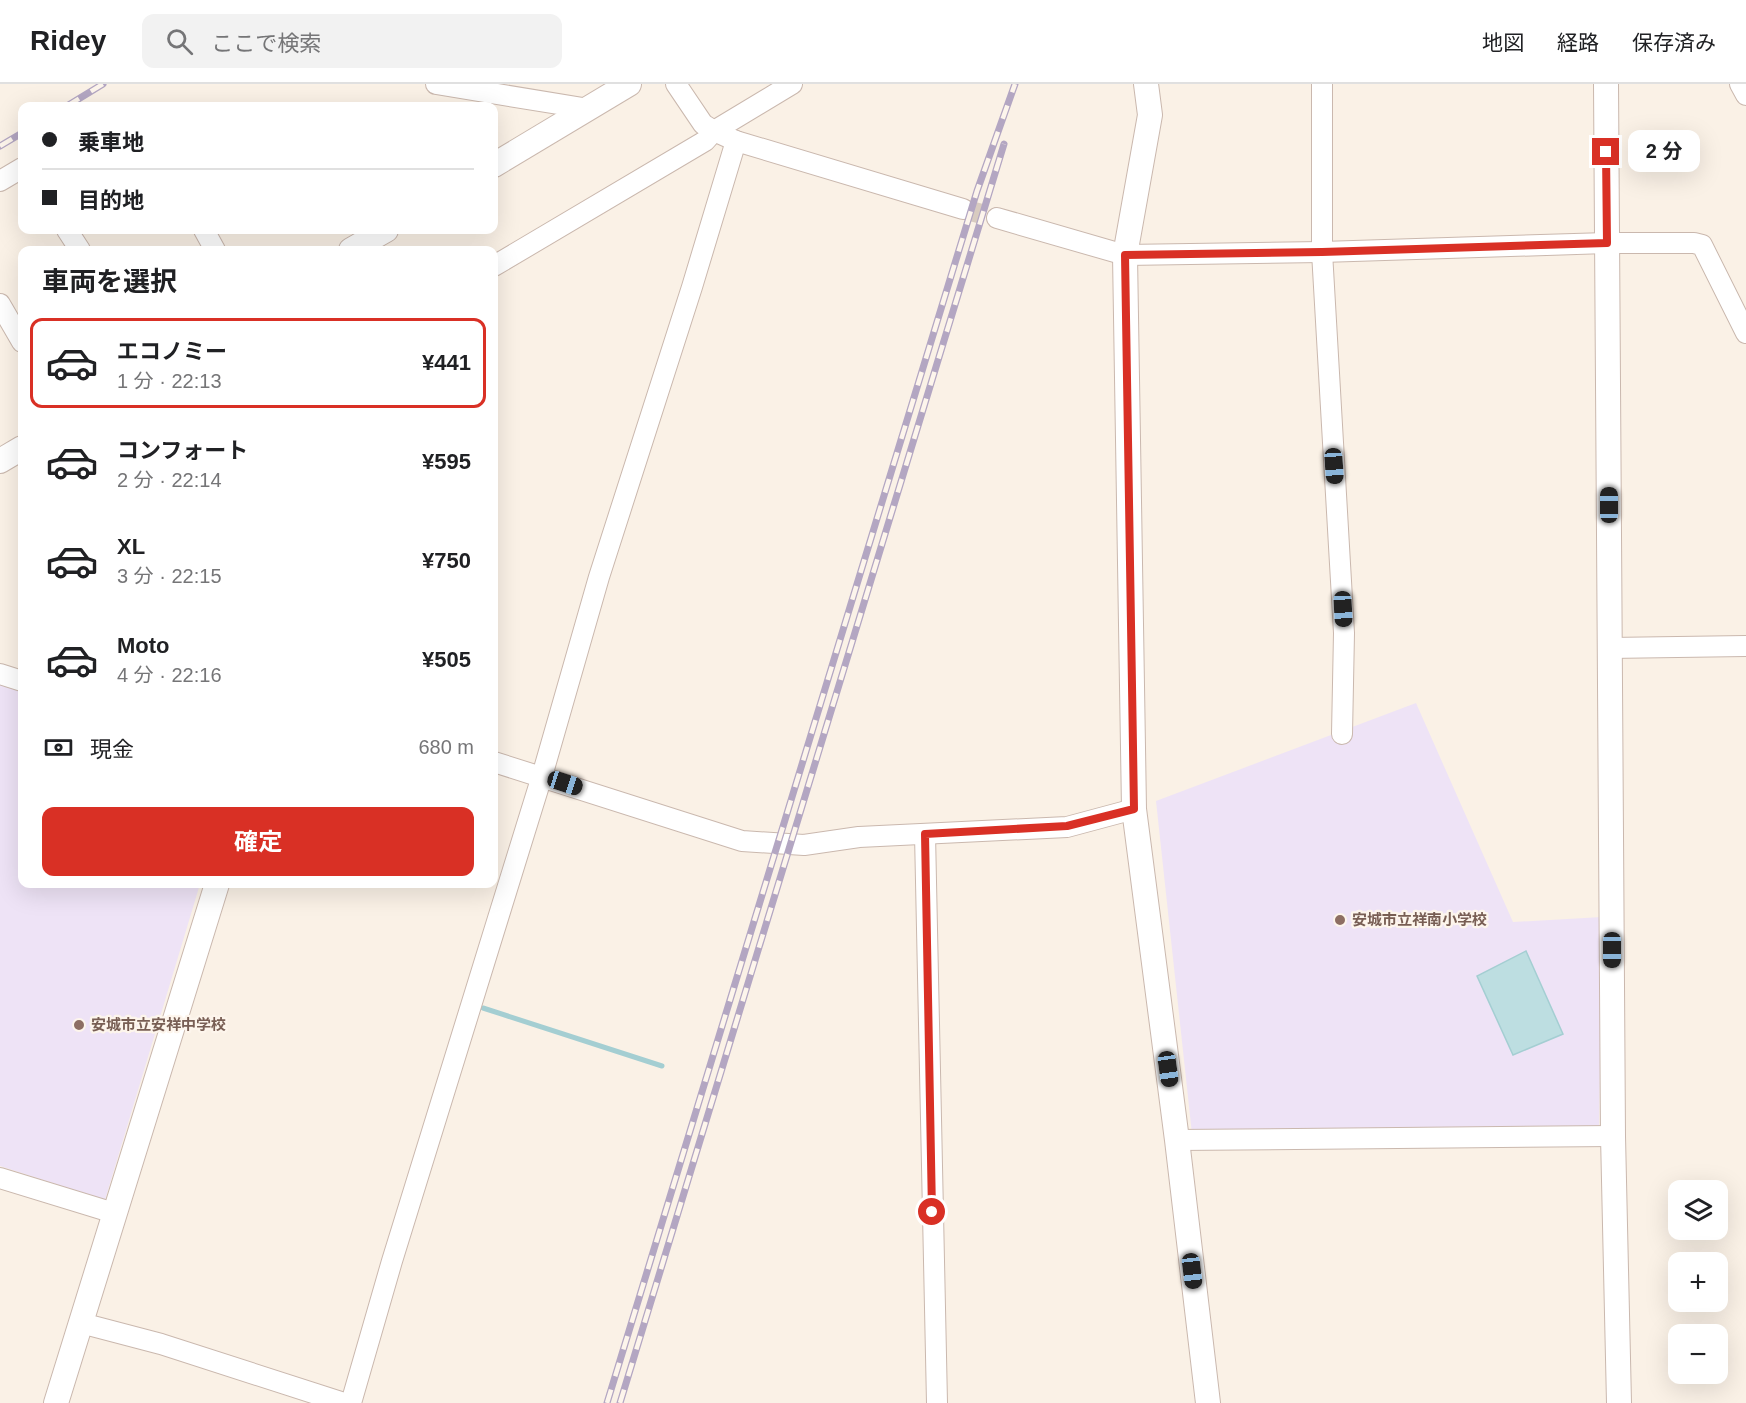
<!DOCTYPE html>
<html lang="ja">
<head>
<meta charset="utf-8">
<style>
  body { margin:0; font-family:Helvetica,"Noto Sans JP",sans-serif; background:#f2f2f2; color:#202124; height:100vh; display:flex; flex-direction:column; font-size:22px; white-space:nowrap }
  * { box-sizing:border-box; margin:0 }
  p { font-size:20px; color:#757577 }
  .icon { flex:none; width:33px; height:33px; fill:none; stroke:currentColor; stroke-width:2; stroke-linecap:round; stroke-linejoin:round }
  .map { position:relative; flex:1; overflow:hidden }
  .panel { position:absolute; left:18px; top:162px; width:480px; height:642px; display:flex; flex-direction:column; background:#fff; border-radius:12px; box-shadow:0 6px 24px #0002 }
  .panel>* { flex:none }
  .top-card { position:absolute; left:18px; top:18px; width:480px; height:132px; border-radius:12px; box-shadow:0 6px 24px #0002; display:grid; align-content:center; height:132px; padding:0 24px; background:#fff }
  .tools { position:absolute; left:1668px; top:1096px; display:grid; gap:12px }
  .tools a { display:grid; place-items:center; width:60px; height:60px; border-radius:12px; background:#fff; box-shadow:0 6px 24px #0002; font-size:30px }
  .end { position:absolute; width:27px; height:27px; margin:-14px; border:8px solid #d93025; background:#fff; box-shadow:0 0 0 3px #fff }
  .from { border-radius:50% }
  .bubble { position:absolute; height:42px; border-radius:12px; background:#fff; box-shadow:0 6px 24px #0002; font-size:20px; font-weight:700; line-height:42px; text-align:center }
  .car { position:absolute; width:18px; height:36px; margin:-18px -9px; border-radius:8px; box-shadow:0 0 4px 2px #0007; background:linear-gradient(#222 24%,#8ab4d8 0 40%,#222 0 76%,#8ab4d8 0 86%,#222 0) }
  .top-card b { display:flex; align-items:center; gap:21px; height:57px; font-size:22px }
  .top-card b+b { border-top:2px solid #e0e0e0 }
  .top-card i { width:15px; height:15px; background:#202124 }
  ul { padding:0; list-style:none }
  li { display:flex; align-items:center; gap:18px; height:90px; margin:0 12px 9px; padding:0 12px; border:3px solid transparent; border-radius:12px }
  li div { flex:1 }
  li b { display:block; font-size:22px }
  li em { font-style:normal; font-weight:700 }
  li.on { border-color:#d93025 }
  li>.icon { width:54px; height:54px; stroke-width:1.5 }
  h2 { padding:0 24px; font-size:27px; line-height:72px }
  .pay { display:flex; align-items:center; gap:15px; height:66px; padding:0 24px; font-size:22px }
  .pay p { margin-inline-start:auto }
  .button { display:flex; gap:12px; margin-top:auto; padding:12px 24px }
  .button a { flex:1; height:69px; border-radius:12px; background:#d93025; color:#fff; font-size:24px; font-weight:700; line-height:69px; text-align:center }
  header { display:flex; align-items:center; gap:36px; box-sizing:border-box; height:84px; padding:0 30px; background:#fff; border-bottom:2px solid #e0e0e0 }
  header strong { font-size:28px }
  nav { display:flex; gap:33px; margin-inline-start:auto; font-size:21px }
  .search { width:420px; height:54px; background:#f2f2f2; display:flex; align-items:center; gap:15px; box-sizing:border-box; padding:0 21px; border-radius:12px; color:#757577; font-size:22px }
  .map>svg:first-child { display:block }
</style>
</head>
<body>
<header>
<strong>Ridey</strong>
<div class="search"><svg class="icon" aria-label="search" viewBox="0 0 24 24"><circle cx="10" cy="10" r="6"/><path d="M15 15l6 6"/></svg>ここで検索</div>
<nav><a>地図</a><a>経路</a><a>保存済み</a></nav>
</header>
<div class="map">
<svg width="1746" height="1319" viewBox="0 0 1746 1319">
  <rect width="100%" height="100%" fill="#faf1e6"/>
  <!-- education -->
  <g fill="#eee3f6">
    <polygon points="0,597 22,604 22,800 200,800 105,1116 0,1082"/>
    <polygon points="1416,619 1513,838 1602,833 1599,1046 1192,1050 1156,717"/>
  </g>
  <!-- water -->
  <polygon fill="#bddee1" stroke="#a4ced2" stroke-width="1.5" points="1526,867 1563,950 1513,971 1477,892"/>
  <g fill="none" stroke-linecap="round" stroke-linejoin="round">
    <!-- stream -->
    <polyline stroke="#a4ced2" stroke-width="5" points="483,924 662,982"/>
    <!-- minor-tunnel -->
    <polyline stroke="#d8cbc0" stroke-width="20" stroke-dasharray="20 10" stroke-linecap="butt" points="963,125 997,134"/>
    <!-- minor casing -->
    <g stroke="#cab8ae" stroke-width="22">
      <g id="minor">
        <polyline points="436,0 589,25"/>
        <polyline points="676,0 703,40 714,47 736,57 963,125"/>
        <polyline points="1322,0 1322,168 1344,549 1342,650"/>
        <polyline points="1740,0 1746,11"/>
        <polyline points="0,97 22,84"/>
        <polyline points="997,134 1125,171 1322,168 1607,159 1694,159 1702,161 1746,249"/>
        <polyline points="67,146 80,166"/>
        <polyline points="204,146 215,166"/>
        <polyline points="494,182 705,57 714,47 792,0"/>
        <polyline points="0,220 22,258"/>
        <polyline points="1609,564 1746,562"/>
        <polyline points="0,590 22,597"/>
        <polyline points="494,678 742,757 804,761 859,753 1067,743 1134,725"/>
        <polyline points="925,750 937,1319"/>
        <polyline points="1177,1056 1613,1052"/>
        <polyline points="0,1094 114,1129"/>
        <polyline points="81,1239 161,1260 344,1319"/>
        <polyline points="351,1319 392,1177 542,692 599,493 692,203 736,57"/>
      </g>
    </g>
    <!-- tertiary casing -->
    <g stroke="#cab8ae" stroke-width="26">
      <g id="tertiary">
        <polyline points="1146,0 1150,31 1125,171 1134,725 1177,1056 1208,1319"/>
        <polyline points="1606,0 1613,1052 1619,1319"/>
        <polyline points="494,81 629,0"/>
        <polyline points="351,166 386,146"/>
        <polyline points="0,377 22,364"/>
        <polyline points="56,1319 217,800"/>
      </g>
    </g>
    <!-- minor -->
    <use href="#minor" stroke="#fff" stroke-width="20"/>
    <!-- tertiary -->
    <use href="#tertiary" stroke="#fff" stroke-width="24"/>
    <!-- rail casing -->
    <g stroke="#b3a6c2" stroke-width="7">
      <g id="rail">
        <polyline points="67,22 103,0"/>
        <polyline points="0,62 22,49"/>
        <polyline points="607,1319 977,107 1015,0"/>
        <polyline points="620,1319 1004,60"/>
      </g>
    </g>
    <!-- rail -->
    <use href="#rail" stroke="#fdf5ec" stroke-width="4.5" stroke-dasharray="14" stroke-linecap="butt"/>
  </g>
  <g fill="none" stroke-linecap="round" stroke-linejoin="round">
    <!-- route -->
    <polyline stroke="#d93025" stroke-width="8" points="932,1128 925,750 1067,742 1134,725 1125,171 1322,168 1607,159 1606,68"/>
  </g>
  <!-- markers -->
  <g fill="#8d6e63" stroke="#fdf5ec" stroke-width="2">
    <circle cx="1340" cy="836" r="6"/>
    <circle cx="79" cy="941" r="6"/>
  </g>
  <g text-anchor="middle" stroke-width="4.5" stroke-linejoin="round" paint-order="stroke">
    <!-- education labels -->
    <g font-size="15" font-weight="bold" fill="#785e54" stroke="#fdf5ec" text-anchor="start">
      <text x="1352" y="841">安城市立祥南小学校</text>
      <text x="91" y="946">安城市立安祥中学校</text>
    </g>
  </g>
</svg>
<div class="tools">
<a><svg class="icon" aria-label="layers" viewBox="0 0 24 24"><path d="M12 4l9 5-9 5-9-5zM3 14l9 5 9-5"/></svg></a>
<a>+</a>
<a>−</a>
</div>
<i class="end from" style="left:932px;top:1128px"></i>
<i class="end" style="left:1606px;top:68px"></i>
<div class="bubble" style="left:1628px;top:46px;width:72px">2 分</div>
<i class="car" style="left:1334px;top:382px;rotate:176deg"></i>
<i class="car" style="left:1609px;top:421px;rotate:0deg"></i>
<i class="car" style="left:1343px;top:525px;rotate:177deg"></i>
<i class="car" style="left:565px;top:699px;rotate:108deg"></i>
<i class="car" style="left:1612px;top:866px;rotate:180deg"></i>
<i class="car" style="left:1168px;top:985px;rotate:172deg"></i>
<i class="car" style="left:1192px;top:1187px;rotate:173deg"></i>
<div class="top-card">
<b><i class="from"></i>乗車地</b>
<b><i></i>目的地</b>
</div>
<section class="panel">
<h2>車両を選択</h2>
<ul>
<li class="on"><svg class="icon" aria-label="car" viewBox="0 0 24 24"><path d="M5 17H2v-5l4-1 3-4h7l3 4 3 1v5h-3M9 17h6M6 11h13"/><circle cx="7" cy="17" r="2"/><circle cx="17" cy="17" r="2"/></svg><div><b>エコノミー</b><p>1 分 · 22:13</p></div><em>¥441</em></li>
<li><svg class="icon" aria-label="car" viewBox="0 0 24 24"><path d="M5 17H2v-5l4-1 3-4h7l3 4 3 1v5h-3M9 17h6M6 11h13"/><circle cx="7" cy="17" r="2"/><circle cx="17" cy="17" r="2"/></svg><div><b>コンフォート</b><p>2 分 · 22:14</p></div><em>¥595</em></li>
<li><svg class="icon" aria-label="car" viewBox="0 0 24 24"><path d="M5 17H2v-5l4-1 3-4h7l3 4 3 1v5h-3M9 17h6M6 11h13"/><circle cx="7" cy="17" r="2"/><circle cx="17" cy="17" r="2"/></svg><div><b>XL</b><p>3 分 · 22:15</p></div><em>¥750</em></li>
<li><svg class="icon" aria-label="car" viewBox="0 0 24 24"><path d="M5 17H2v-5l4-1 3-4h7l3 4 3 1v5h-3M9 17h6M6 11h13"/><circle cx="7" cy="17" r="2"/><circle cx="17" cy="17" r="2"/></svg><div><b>Moto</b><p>4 分 · 22:16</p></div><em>¥505</em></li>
</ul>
<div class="pay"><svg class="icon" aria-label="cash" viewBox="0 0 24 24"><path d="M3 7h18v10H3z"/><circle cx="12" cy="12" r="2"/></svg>現金<p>680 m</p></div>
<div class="button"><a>確定</a></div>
</section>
</div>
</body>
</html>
